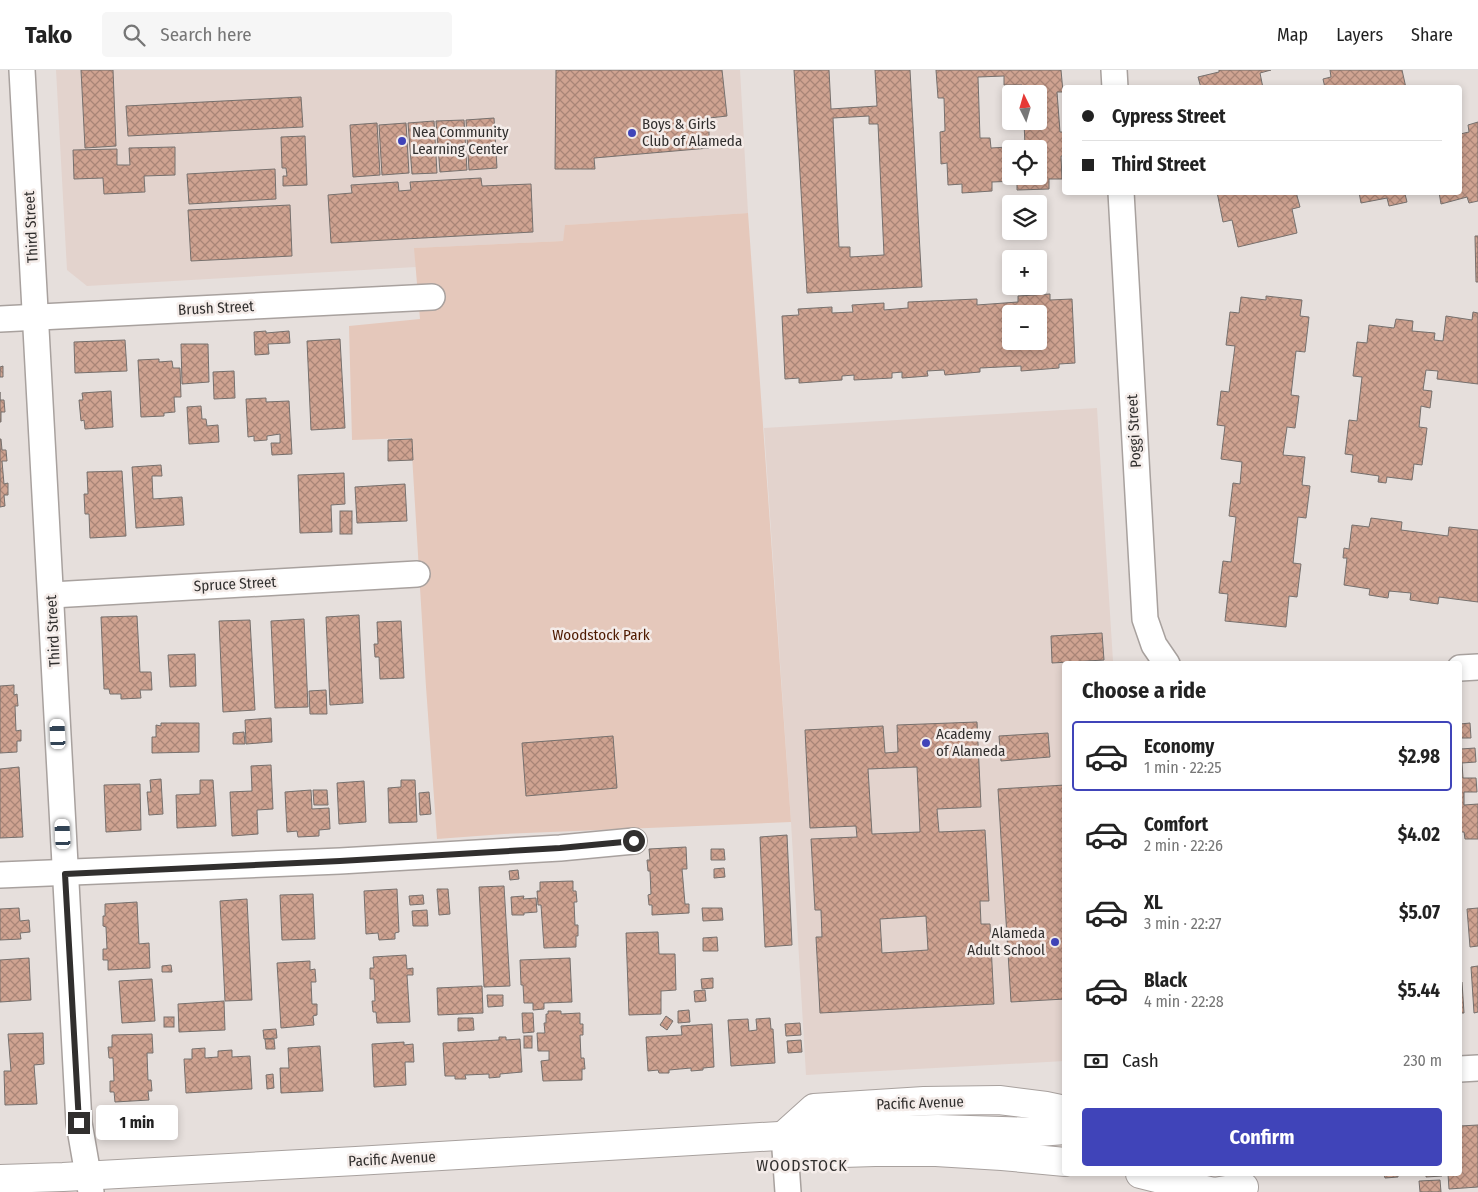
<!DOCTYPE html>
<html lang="en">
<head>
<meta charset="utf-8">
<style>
  body { margin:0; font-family:"Fira Sans Condensed",sans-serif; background:#f6f6f6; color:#222; height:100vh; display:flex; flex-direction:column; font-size:19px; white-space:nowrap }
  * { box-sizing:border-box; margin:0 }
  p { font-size:16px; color:#767676 }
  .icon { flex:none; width:28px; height:28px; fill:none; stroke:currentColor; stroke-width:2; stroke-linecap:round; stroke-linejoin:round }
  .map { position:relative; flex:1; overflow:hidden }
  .details { position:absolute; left:1062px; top:591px; width:400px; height:515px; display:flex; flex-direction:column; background:#fff; border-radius:5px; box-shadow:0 2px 8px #0003 }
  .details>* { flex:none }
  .banner { position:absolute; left:1062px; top:15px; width:400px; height:110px; border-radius:5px; box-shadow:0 2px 8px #0003; display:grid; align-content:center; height:110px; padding:0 20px; background:#fff }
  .needle { width:32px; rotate:355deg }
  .buttons { position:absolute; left:1002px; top:15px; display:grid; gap:10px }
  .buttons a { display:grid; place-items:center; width:45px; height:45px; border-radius:5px; background:#fff; box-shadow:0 2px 8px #0003; font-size:25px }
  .end { position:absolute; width:22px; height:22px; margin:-11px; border:6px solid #312f2e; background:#fff; box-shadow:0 0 0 2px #fff }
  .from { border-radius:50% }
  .bubble { position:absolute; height:35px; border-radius:5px; background:#fff; box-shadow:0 2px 8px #0003; font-size:16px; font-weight:700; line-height:35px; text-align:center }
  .car { position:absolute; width:15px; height:30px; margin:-15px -8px; border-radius:6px; box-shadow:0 0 4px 1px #0007; background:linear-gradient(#fff 24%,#345 0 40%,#fff 0 76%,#345 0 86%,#fff 0) }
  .banner b { display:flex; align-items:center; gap:18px; height:48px; font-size:19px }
  .banner b+b { border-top:1px solid #e0e0e0 }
  .banner i { width:12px; height:12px; background:#222 }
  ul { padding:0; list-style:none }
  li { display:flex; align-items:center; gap:15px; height:70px; margin:0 10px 8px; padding:0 10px; border:2px solid transparent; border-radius:5px }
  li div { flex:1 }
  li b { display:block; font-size:19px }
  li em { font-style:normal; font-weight:700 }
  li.on { border-color:#4044b9 }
  li>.icon { width:45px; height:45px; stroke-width:1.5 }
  h2 { padding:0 20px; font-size:22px; line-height:60px }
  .pay { display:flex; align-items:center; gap:12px; height:55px; padding:0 20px; font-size:19px }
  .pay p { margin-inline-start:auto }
  .primary-button { display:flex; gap:10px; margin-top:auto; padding:10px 20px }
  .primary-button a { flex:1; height:58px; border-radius:5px; background:#4044b9; color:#fff; font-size:20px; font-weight:700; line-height:58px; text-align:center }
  header { display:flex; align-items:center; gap:30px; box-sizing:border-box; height:70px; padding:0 25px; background:#fff; border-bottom:1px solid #e0e0e0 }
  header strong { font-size:24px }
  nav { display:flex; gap:28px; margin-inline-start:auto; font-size:18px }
  .search { width:350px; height:45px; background:#f6f6f6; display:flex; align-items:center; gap:12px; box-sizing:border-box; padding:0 18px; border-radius:5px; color:#767676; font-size:19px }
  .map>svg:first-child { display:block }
</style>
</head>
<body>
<header>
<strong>Tako</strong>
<div class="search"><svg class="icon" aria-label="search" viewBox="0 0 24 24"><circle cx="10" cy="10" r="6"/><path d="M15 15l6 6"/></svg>Search here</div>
<nav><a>Map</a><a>Layers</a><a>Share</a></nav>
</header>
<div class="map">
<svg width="1478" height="1122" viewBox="0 0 1478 1122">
  <defs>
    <pattern id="building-cross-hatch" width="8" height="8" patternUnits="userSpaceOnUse" patternTransform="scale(1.25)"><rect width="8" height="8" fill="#cfa391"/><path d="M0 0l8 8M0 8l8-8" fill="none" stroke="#a98577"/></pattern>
  </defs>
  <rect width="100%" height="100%" fill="#e6dfdc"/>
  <!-- built -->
  <g fill="#e3d3cd">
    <polygon points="56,0 740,0 748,143 566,155 563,171 415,178 416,197 87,216 67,200"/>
    <polygon points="1097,338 1113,591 1111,594 1065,594 1065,991 806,1005 791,752 764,358"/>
  </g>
  <!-- green -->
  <polygon fill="#e5c8bb" points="748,143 791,752 504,764 437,769 426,617 411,368 352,370 349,256 420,249 414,178 563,171 565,155"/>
  <!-- building -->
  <g fill="url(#building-cross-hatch)" stroke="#76706d" fill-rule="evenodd">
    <polygon points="81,0 113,0 116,76 85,78"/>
    <polygon points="556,0 722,0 727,46 709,48 709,78 594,88 595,99 555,99"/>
    <path d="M794 0H829L831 39 877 36 875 0H910L922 217 807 223ZM869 46V54H878L884 185 850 187V177H839L833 48Z"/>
    <path d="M936 0H1061L1063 22H1057L1060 62H1065V86H1061L1062 109H1049V119L1017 120V111L992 112V121L962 123V114L948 115 947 93 941 94 940 62 945 61 944 28H938ZM1004 6V15H1022L1023 24H1039V51H1024L1025 76 991 78 990 68H980L978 7ZM1011 79H1039V106H1011Z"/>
    <polygon points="1219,0 1271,0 1260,3 1263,18 1201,18 1198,7 1219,2"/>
    <polygon points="1330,0 1402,0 1406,18 1325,18 1323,9 1331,7"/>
    <polygon points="301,27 303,57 128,66 126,36"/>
    <polygon points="494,48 497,98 469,100 466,50"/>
    <polygon points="464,50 467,100 440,102 436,51"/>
    <polygon points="434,51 437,103 412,104 408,53"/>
    <polygon points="1478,52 1478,131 1469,133 1467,127 1441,134 1439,122 1460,122 1460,64 1469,62 1468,55"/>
    <polygon points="377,53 380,105 353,107 350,55"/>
    <polygon points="406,53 409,103 382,105 379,55"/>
    <polygon points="305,66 307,115 283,116 283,106 287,106 286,98 282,98 281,67"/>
    <polygon points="175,77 175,105 144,106 145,122 104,124 103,108 74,109 73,80 117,79 117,95 130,95 129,78"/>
    <polygon points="275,99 276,129 189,134 187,104"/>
    <polygon points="481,108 482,116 531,114 533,162 331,173 328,125 352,123 351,115 398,112 399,121 411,120 410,112"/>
    <polygon points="1217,122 1296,122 1300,137 1292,139 1297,163 1238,177 1232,150 1223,152"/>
    <polygon points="1359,122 1409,122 1405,124 1407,132 1389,136 1387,128 1361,133"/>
    <polygon points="290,135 292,186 191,191 188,140"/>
    <polygon points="1475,166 1478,166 1478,212 1476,212"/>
    <path d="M1050 224V230L1072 229 1075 293 1059 294V298L1021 301V296L980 298V302L945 305 944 300 927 301 928 306 902 308V302L892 303V308L854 310V305L842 306V310L799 313V308L785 309 782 246 799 245 798 239 832 237V243L853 242 852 235 884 233V240L908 238V232L977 229V235L1018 232V226ZM1011 244H1039V271H1011Z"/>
    <polygon points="1266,226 1302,230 1300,246 1309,247 1305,282 1296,281 1291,325 1299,326 1295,358 1287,357 1283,385 1305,387 1302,415 1310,416 1306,448 1298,447 1293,493 1301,494 1297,527 1289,526 1286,557 1225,551 1228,524 1219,523 1223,491 1231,492 1236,447 1229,446 1233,413 1240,414 1242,392 1221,389 1225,356 1217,355 1221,321 1229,322 1235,276 1226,275 1230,242 1239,243 1241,227 1266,230"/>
    <polygon points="1473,242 1478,243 1478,314 1437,309 1438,301 1426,300 1423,320 1432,321 1430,338 1421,336 1419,357 1427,358 1422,395 1414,394 1412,410 1387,407 1386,413 1378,412 1379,406 1351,402 1353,385 1345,384 1349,350 1357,351 1362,307 1353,306 1357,272 1367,273 1369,255 1394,258 1396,249 1413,251 1412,261 1435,263 1434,270 1443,271 1446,246 1472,250"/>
    <polygon points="266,261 266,263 289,261 290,273 268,274 269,284 255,285 254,262"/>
    <polygon points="340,269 345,358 311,360 307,271"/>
    <polygon points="125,270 127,301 75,303 74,272"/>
    <polygon points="181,274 208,274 209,312 182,314"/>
    <polygon points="159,289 159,292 172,291 173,298 180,298 181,327 174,327 175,342 164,343 164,346 141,347 138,290"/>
    <polygon points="3,296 3,307 0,307 0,297"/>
    <polygon points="234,301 235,328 214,329 213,302"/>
    <polygon points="111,321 113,357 85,359 84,350 81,351 79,330 83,330 82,323"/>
    <polygon points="0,322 0,330 4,330 5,342 1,342 1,352 0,352"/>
    <polygon points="266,328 266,332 289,331 292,384 272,385 271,373 280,373 280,364 267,366 267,370 254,371 254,366 248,367 246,329"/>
    <polygon points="201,336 202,349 206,349 207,356 218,355 219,372 189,374 187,337"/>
    <polygon points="0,369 1,369 2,380 6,380 7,391 2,391 4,414 8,413 8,425 4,425 5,436 0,437"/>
    <polygon points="412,369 413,390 388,391 388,370"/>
    <polygon points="161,395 162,406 152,406 153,429 182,427 184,455 136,458 132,397"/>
    <polygon points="122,401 126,466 90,468 89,444 85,444 84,424 88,424 87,402"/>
    <polygon points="344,403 345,434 331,435 332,462 300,463 298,405"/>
    <polygon points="405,414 407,451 357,453 355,417"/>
    <rect x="340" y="441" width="12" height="23"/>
    <polygon points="1371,448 1402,452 1401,460 1448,466 1449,457 1478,460 1478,532 1439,527 1438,534 1410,530 1411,523 1389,521 1388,528 1369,525 1370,519 1344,515 1347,488 1343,488 1344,478 1349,479 1352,455 1369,457"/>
    <polygon points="359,545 363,633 330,635 326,547"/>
    <polygon points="137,546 140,602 151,602 152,620 140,620 141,628 121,629 121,624 110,624 109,619 104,619 101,547"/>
    <polygon points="304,549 308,637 275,638 271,551"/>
    <polygon points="250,550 255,640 223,642 219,551"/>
    <polygon points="401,551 404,608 380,609 379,587 375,587 374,574 378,574 377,552"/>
    <polygon points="1102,563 1104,590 1052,593 1051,566"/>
    <polygon points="195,584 196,616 170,617 168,585"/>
    <polygon points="14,615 14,625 17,624 18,636 15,636 16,661 21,660 21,671 17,671 17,682 0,683 0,616"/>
    <polygon points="326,620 327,644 310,644 309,621"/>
    <polygon points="271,648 272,672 246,674 245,650"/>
    <polygon points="1460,651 1460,654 1470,653 1471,668 1461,668 1461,679 1475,678 1476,692 1462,693 1463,708 1476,708 1477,722 1464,722 1464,735 1478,734 1478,769 1465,769 1464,762 1460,762"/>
    <path d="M977 652 981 737 937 739 939 762 985 760 989 831H980L981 854H990L994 934 820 943 816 867H822L821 840H815L811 769 857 767 856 756 810 758 805 660 883 656 885 683 898 682 897 655ZM917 697 920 762 872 764 868 699ZM926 846 928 880 882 883 880 849Z"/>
    <polygon points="161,653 199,653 199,682 152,683 152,667 156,667 156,655 161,656"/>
    <polygon points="244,662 245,674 233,674 233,663"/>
    <polygon points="1048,663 1050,687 1001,691 999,666"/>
    <polygon points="613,666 617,718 526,726 522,673"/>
    <polygon points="271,695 273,739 257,740 258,764 232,766 230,722 252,721 251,696"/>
    <polygon points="19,697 23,767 0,768 0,699"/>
    <polygon points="161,709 163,744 149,745 147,722 151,722 150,710"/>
    <polygon points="200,710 213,710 216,756 177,758 176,725 200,724"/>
    <polygon points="401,710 415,710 417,752 389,753 388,718 401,717"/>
    <polygon points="364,711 366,752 339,754 337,713"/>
    <polygon points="140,714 141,760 106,762 104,715"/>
    <polygon points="1065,715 1065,929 1011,932 998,719"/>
    <polygon points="311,720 312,739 329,738 330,759 319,760 319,766 298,767 297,761 287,762 285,722"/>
    <polygon points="313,720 327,720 328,735 314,735"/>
    <polygon points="429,722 431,744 420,745 419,723"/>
    <polygon points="787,765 792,875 765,877 760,767"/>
    <polygon points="686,777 687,799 682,799 685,834 689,834 689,843 652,845 652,835 649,835 648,825 651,824 650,801 648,801 647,790 650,790 649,779"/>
    <polygon points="711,779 724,779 725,790 711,790"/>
    <polygon points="724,798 725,807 714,808 714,799"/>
    <polygon points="518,800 519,809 510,810 509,801"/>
    <polygon points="573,811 573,821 576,821 577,832 574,832 575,855 578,855 578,866 576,866 576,877 544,878 541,835 538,835 537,821 540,821 540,812"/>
    <polygon points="504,816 510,916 484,917 479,817"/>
    <polygon points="397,819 399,862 395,863 395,869 379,870 378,863 366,864 364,821"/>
    <polygon points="437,819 448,819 450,844 439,845"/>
    <polygon points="313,824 315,869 282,870 280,825"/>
    <polygon points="423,825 424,834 410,835 409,826"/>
    <polygon points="524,826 523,829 536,828 537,842 524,843 524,845 512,845 511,827"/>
    <polygon points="247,829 252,930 225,931 220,831"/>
    <polygon points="137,832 139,874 149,873 150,898 108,900 108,890 103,890 103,879 107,879 106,857 103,856 103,846 105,846 105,834"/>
    <polygon points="19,838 20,851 29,850 30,862 20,863 21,869 0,870 0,839"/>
    <polygon points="702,838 722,838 723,850 703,851"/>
    <polygon points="1478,838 1478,876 1470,877 1467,839"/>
    <polygon points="427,840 428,856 413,856 412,841"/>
    <polygon points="658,862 659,884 675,884 676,920 661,921 661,944 629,945 626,863"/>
    <polygon points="717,867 718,881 703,881 703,868"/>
    <polygon points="406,885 407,899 413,898 413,905 407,905 410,952 377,953 376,942 373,942 372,931 375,931 374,909 370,909 370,898 374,898 373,887"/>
    <polygon points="29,888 31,930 0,932 0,890"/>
    <polygon points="570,888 572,932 544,933 544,939 533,940 533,933 524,933 523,915 521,915 520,890"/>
    <polygon points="310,891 310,900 315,899 316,912 311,912 312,934 317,934 317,945 313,946 314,955 281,958 277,893"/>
    <polygon points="171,895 172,902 162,902 162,896"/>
    <polygon points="1478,896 1478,942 1474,943 1471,897"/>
    <polygon points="713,908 713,918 702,919 701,909"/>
    <polygon points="152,909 155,951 122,953 119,911"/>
    <polygon points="1460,912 1462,912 1464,943 1460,943"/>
    <polygon points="482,916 483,943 438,945 437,918"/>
    <polygon points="705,920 706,931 695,932 694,921"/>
    <polygon points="487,925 503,925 503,936 488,937"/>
    <polygon points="224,931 225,960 179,962 178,934"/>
    <polygon points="689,940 690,952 678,953 678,941"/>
    <polygon points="548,941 561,941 561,944 580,943 580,954 583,954 583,965 580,965 581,988 584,988 585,999 582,999 582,1010 543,1011 541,991 549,990 549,981 538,981 537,963 545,963 544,953 546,953 546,944 548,944"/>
    <polygon points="522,943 533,943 534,962 523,963"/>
    <polygon points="666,946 673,951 667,960 660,955"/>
    <rect x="164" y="947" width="10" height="10"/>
    <polygon points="458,948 473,948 474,960 458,961"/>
    <polygon points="770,948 771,959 773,959 775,993 731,996 728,950 748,949 749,961 757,960 756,949"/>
    <polygon points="800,953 801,965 786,966 785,954"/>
    <polygon points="712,954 714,997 703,998 703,1000 691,1001 691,998 669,1000 669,1003 659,1003 658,1000 648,1001 646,967 682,965 681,956"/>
    <polygon points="276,959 277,968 264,969 263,960"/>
    <polygon points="43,963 44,994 34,995 37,1034 5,1035 4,1001 11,1001 8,964"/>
    <polygon points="152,964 153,983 147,983 148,1010 151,1010 152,1021 148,1021 149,1030 115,1032 114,1022 110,1022 110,1011 114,1011 113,988 109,988 108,977 112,977 112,965"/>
    <rect x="524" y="966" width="8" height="12"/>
    <polygon points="499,967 506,967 506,970 520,969 522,1002 500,1004 500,1007 489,1008 489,1004 465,1005 466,1009 455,1009 455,1006 445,1006 443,973 499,970"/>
    <polygon points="265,969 274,969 275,979 266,979"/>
    <polygon points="801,970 802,982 788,983 787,971"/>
    <polygon points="404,972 404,975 413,974 414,992 405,992 406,1015 374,1017 372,974"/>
    <polygon points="320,976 323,1021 281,1023 280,998 289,998 288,978"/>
    <polygon points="205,978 205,988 218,987 218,981 232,980 232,987 250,986 252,1019 186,1023 184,989 192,989 192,979"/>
    <polygon points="273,1004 274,1018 267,1019 266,1005"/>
    <polygon points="1478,1055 1478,1117 1449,1119 1448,1104 1460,1104 1460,1056"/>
    <polygon points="1384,1104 1398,1104 1398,1107 1385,1108"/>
    <polygon points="1426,1104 1442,1104 1442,1106 1426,1107"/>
    <polygon points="1440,1110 1441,1122 1420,1122 1419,1111"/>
  </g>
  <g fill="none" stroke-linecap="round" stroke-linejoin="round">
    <!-- minor casing -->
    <g stroke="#a8a19e" stroke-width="28">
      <g id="minor">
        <polyline points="22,0 79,1053 91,1122"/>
        <polyline points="1114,0 1115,18"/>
        <polyline points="1121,122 1145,549 1154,575 1167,594"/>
        <polyline points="0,249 432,227"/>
        <polyline points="52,525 417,504"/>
        <polyline points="1460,598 1478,597"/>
        <polyline points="0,805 340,791 560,778 634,771"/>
        <polyline points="1460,999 1478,998"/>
        <polyline points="784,1065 788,1122"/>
      </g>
    </g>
    <!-- tertiary casing -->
    <g stroke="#a8a19e" stroke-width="30">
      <g id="tertiary">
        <polyline points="784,1065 814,1038 924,1031 999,1030 1046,1036 1065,1040"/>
        <polyline points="784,1065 810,1084 875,1082 936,1082 1002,1086 1065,1092"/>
        <polyline points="1140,1104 1214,1122 1244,1117"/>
        <polyline points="0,1109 63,1107 356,1091 879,1060 938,1059 1038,1062 1065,1060"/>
      </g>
    </g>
    <!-- minor -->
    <use href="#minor" stroke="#fff" stroke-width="25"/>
    <!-- tertiary -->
    <use href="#tertiary" stroke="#fff" stroke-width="28"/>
  </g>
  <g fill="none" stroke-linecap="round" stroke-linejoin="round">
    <!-- route -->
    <polyline stroke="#312f2e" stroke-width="6" points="79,1053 65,804 340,791 560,778 634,771"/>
  </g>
  <!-- markers -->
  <g fill="#4044b9" stroke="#f4ece9" stroke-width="2">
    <circle cx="632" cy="63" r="5"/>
    <circle cx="402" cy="71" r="5"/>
    <circle cx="926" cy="673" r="5"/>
    <circle cx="1055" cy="872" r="5"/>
  </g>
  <g text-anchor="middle" stroke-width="5" stroke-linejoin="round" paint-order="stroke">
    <!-- poi labels -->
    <g font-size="15" fill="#312f2e" stroke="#f4ece9" text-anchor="start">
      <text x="642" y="59">Boys &amp; Girls<tspan x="642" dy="17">Club of Alameda</tspan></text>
      <text x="412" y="67">Nea Community<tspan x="412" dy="17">Learning Center</tspan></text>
      <text x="936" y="669">Academy<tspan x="936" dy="17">of Alameda</tspan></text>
      <text x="1045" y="868" text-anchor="end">Alameda<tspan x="1045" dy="17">Adult School</tspan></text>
    </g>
    <!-- street labels -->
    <g font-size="15" fill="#312f2e" stroke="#f4ece9">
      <text transform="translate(31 157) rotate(-93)" y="5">Third Street</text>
      <text transform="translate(216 238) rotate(-3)" y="5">Brush Street</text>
      <text transform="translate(1134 361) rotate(-93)" y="5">Poggi Street</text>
      <text transform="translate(235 514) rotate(-3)" y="5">Spruce Street</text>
      <text transform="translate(53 561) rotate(-93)" y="5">Third Street</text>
      <text transform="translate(920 1033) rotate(-2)" y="5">Pacific Avenue</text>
      <text transform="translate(392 1089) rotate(-3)" y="5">Pacific Avenue</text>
    </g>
    <!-- park labels -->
    <g font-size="15" fill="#4e1a00" stroke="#f4ece9">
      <text x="601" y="570">Woodstock Park</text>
    </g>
    <!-- neighbourhood labels -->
    <g font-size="16" letter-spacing="1" fill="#312f2e" stroke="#f4ece9">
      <text x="802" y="1101">WOODSTOCK</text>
    </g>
  </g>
</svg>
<div class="buttons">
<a><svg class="needle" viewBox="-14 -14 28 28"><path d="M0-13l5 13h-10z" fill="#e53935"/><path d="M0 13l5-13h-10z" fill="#767676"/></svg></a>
<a><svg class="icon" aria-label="locate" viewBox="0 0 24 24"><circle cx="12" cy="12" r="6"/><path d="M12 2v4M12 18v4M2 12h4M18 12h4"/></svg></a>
<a><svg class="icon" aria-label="layers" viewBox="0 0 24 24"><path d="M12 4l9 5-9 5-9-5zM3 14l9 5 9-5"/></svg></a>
<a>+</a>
<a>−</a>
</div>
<i class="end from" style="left:634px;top:771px"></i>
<i class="end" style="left:79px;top:1053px"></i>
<div class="bubble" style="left:96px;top:1035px;width:82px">1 min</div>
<i class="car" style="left:58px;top:664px;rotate:357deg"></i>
<i class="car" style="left:63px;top:764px;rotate:357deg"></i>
<div class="banner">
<b><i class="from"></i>Cypress Street</b>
<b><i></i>Third Street</b>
</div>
<section class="details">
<h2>Choose a ride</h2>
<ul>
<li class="on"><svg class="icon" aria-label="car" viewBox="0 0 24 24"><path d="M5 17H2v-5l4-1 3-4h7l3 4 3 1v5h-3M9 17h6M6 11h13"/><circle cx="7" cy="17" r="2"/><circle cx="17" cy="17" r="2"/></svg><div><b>Economy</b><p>1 min · 22:25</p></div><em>$2.98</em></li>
<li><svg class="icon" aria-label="car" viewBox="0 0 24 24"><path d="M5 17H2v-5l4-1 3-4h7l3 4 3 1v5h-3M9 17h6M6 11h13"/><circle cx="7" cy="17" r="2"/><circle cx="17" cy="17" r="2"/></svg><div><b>Comfort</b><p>2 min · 22:26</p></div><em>$4.02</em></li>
<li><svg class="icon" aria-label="car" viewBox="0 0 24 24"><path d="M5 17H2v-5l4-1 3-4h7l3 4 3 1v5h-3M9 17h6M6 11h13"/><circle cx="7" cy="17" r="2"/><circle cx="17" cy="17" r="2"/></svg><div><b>XL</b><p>3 min · 22:27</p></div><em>$5.07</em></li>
<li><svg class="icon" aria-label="car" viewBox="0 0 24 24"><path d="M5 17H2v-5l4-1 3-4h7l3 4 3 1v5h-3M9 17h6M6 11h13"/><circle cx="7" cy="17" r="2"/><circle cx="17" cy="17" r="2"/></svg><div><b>Black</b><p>4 min · 22:28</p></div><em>$5.44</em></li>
</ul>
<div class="pay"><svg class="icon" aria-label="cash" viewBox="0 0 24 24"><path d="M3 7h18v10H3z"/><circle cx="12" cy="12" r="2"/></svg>Cash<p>230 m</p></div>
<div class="primary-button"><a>Confirm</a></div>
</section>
</div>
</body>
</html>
